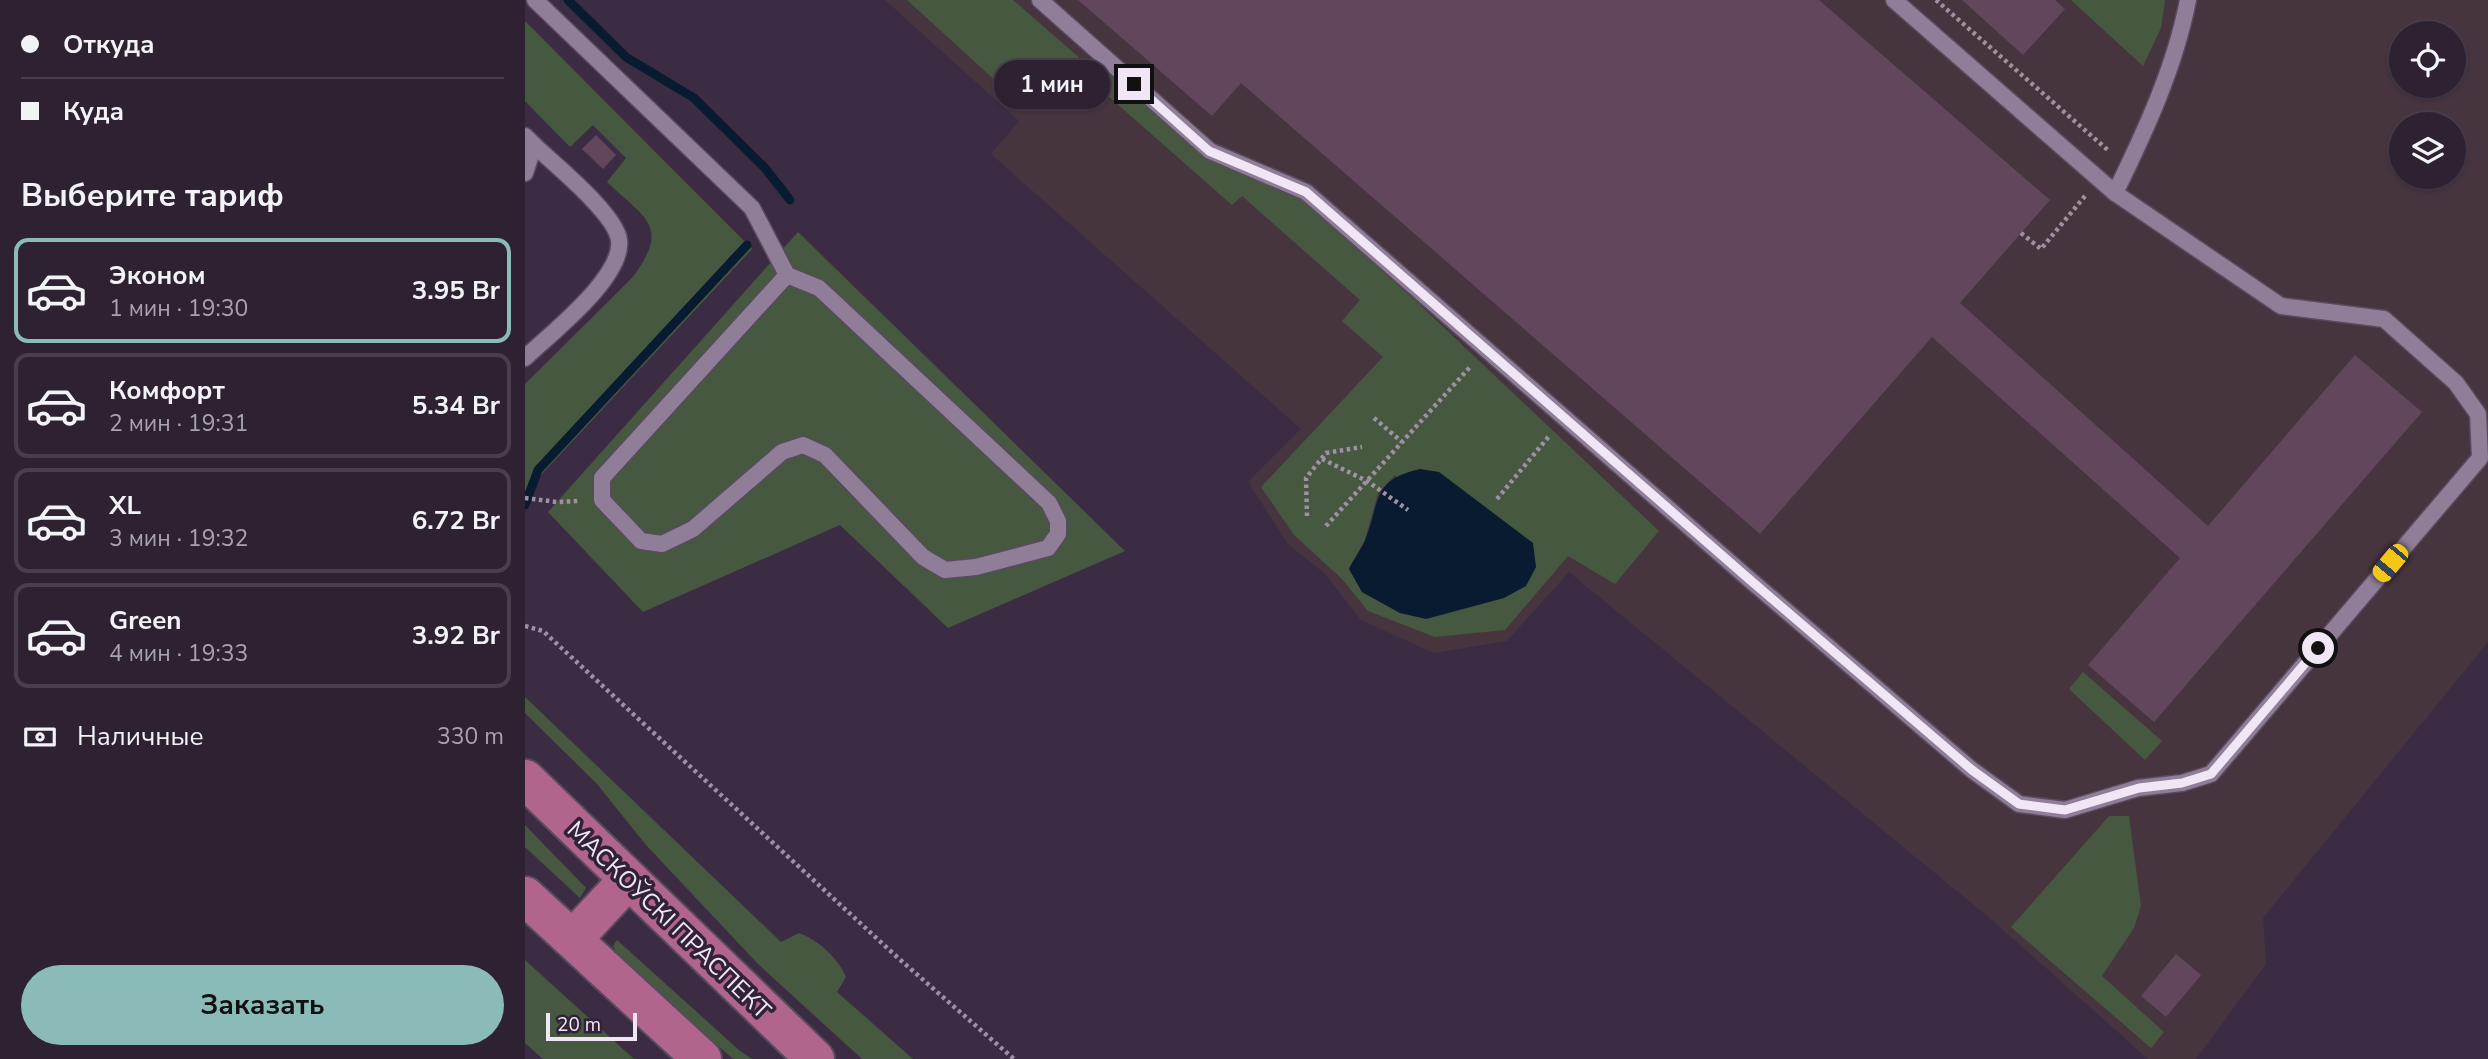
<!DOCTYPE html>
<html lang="ru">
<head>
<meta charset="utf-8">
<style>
  body { margin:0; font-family:"Nunito Sans",sans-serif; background:#35293a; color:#f1f3f6; height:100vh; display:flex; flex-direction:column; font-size:26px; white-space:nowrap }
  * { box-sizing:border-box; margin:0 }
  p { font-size:23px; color:#a7a3ac }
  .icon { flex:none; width:38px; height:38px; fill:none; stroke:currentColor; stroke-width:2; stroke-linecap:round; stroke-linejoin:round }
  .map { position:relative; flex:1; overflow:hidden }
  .details { display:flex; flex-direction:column; background:#2d2132; width:525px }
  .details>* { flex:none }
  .guide { display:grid; align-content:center; height:154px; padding:0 21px; background:#2d2132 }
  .buttons { position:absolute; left:1864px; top:21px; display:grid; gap:14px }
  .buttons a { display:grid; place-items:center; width:77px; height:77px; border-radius:50%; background:#2d2132; box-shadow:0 2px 5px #0004,0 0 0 2px #483e4d; font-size:35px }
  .scale { position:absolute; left:21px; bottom:18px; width:91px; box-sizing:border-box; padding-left:7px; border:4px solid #f0e6f5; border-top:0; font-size:19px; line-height:24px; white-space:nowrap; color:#f0e6f5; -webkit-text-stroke:5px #322239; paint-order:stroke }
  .end { position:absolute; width:32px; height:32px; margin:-16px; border:9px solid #f0e6f5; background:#111; box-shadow:0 0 0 4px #111 }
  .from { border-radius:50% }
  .bubble { position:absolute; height:49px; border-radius:24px; background:#2d2132; box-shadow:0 2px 5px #0004,0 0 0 2px #483e4d; font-size:23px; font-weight:700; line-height:49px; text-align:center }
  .car { position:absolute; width:21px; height:42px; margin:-21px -10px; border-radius:9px; box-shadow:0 0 5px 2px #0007; background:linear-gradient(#f5c518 24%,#345 0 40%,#f5c518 0 76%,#345 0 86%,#f5c518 0) }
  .guide b { display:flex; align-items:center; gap:24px; height:66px; font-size:26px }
  .guide b+b { border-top:2px solid #483e4d }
  .guide i { width:18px; height:18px; background:#f1f3f6 }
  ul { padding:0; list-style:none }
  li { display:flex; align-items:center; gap:21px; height:105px; margin:0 14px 10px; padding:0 7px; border:4px solid #483e4d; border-radius:14px }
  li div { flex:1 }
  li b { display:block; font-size:26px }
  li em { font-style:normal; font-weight:700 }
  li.on { border-color:#8bbbb9 }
  li>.icon { width:63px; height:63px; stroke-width:1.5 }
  h2 { padding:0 21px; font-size:32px; line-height:84px }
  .pay { display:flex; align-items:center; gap:18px; height:77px; padding:0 21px; font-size:26px }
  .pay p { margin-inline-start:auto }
  .primary-button { display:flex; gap:14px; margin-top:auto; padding:14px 21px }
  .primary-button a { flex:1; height:80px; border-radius:42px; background:#8bbbb9; color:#111; font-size:28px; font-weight:700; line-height:80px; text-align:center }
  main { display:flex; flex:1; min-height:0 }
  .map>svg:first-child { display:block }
</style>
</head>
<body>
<main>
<section class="details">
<div class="guide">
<b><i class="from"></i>Откуда</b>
<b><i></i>Куда</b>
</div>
<h2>Выберите тариф</h2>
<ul>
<li class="on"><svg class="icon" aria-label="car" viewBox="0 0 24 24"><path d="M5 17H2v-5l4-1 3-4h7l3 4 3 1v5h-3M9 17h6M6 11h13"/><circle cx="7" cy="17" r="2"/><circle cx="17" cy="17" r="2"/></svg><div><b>Эконом</b><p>1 мин · 19:30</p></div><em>3.95 Br</em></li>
<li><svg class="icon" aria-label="car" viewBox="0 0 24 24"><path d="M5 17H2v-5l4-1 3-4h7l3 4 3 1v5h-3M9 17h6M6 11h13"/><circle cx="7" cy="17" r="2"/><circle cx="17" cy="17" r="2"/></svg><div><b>Комфорт</b><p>2 мин · 19:31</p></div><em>5.34 Br</em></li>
<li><svg class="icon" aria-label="car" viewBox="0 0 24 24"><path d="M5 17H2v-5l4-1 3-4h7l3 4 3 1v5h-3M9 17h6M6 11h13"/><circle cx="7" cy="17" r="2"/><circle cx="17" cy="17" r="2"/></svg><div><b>XL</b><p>3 мин · 19:32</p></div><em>6.72 Br</em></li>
<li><svg class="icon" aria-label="car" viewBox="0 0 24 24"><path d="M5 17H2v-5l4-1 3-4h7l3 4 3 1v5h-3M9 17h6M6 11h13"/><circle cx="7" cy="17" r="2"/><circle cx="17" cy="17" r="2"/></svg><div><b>Green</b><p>4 мин · 19:33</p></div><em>3.92 Br</em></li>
</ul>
<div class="pay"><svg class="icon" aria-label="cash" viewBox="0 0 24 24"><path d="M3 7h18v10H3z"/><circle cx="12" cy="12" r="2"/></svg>Наличные<p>330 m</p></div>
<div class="primary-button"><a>Заказать</a></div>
</section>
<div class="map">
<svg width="1963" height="1059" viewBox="0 0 1963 1059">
  <rect width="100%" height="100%" fill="#3c2c43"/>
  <!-- industrial -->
  <path fill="#46353f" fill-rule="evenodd" d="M360 0H1963V642L1738 918 1741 964 1671 1059H1623L1467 920 1044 572 982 641 909 653 836 620 800 574 763 544 723 482 776 429 466 154 494 121ZM1876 33H1928V86H1876ZM1876 124H1928V177H1876Z"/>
  <!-- green -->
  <g fill="#475840" fill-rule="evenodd">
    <path d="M382 0H488L574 75 580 69 682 159 777 200 892 302 1134 531 1090 584 1043 556 980 630 910 637 843 611 817 579 769 535 736 487 858 357 817 321 835 300 717 196 707 205 540 58 496 104ZM871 474 875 613 837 592 824 568 840 540 853 493Z"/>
    <polygon points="1546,0 1640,0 1636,28 1618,66"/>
    <path d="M0 21 227 249 0 492V384L107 278C146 226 121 219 82 182L101 158 68 125 45 147 0 101Z"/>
    <polygon points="273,232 600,551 423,628 315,525 118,612 23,512"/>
    <polygon points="1558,672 1637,741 1620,760 1544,689"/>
    <path d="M0 697 256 942 274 933C292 939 314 959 321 977L312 992 388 1059H337L234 965 121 845 72 784 0 713Z"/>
    <polygon points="1584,816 1604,816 1616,906 1609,928 1577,976 1639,1032 1626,1048 1486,927"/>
    <polygon points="0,825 61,888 55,898 0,847"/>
    <polygon points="92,940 215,1051 227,1059 208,1059 93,955 88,946"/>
    <polygon points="0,960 109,1059 18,1059 0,1043"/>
  </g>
  <!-- water -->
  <path fill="#081b31" d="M895 469 914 472 1008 543 1011 567 1001 586 979 598 901 619 875 613 837 592 824 569C829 559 836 550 840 540 856 501 846 480 895 469Z"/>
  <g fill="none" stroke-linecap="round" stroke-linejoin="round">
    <!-- stream -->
    <g stroke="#081b31" stroke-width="9">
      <polyline points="43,0 101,57 169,98 240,168 265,200"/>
      <polyline points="0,505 13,470 222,245"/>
    </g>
  </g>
  <!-- building -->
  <g fill="#61465c">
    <polygon points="553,0 1294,0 1525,200 1435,303 1683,526 1830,355 1897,412 1629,722 1563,665 1655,558 1407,337 1235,534 716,83 687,116"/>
    <polygon points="1437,0 1530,0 1540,9 1498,55"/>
    <polygon points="71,135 91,155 78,169 57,149"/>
    <polygon points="1651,954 1676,975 1641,1017 1616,996"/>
  </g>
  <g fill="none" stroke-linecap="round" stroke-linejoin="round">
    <!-- lane casing -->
    <g stroke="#584b5e" stroke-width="19">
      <g id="lane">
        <polyline points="10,0 227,208 262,275 294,288 524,503 533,521 533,534 523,548 451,567 420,570 398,557 300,455 278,445 257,452 168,529 137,544 116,541 77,500 77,478 262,275"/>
        <polyline points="515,0 685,151 781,192 1224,579 1447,770 1494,804 1540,810 1613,788 1657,783 1686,774 1955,458 1953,414 1931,383 1859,319 1756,306 1590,193 1369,0"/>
        <polyline points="0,136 9,145 0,173"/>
        <path d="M1590 193C1620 132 1650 67 1663 0"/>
        <path d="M0 358C25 334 99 277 94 240 91 214 29 164 9 145"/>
      </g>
    </g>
    <!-- primary casing -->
    <g stroke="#584b5e" stroke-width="42">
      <g id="primary">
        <polyline points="0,779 290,1059"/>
        <polyline points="0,896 177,1059"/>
        <polyline points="48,939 102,881"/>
      </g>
    </g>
    <!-- path -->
    <g stroke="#9e91a4" stroke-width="4.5" stroke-dasharray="3.5 3.5" stroke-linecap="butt">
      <polyline points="1411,0 1585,152"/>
      <polyline points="1496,233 1516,249 1560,196"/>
      <polyline points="849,418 877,442"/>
      <polyline points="797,459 842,481 883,510"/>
      <polyline points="0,498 32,502 55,501"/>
      <polyline points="972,499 1025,435"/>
      <polyline points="782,516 781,478 801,453 837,447"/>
      <polyline points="801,526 946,366"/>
      <polyline points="0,626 18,631 372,957 489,1059"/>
    </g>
    <!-- lane -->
    <use href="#lane" stroke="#907d98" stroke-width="16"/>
    <!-- primary -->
    <use href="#primary" stroke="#b2658c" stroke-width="38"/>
  </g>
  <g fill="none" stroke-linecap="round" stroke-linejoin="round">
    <!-- route -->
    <polyline stroke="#f0e6f5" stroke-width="9" points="609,84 684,151 781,192 1224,579 1447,770 1494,804 1540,810 1614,788 1657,783 1686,774 1793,648"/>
  </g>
  <g text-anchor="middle" stroke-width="7" stroke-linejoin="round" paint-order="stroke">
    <!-- street labels -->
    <g font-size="24" fill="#f0e6f5" stroke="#322239">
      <text transform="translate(144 920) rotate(44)" y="8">МАСКОЎСКІ ПРАСПЕКТ</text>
    </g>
  </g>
</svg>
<div class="buttons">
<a><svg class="icon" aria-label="locate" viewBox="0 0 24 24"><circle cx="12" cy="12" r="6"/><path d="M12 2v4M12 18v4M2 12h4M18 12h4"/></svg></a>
<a><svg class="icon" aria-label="layers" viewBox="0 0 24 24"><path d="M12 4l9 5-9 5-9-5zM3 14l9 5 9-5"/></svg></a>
</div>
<div class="scale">20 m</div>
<i class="end from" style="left:1793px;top:648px"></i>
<i class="end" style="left:609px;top:84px"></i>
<div class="bubble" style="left:469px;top:60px;width:116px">1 мин</div>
<i class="car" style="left:1865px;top:563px;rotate:220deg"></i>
</div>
</main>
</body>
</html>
